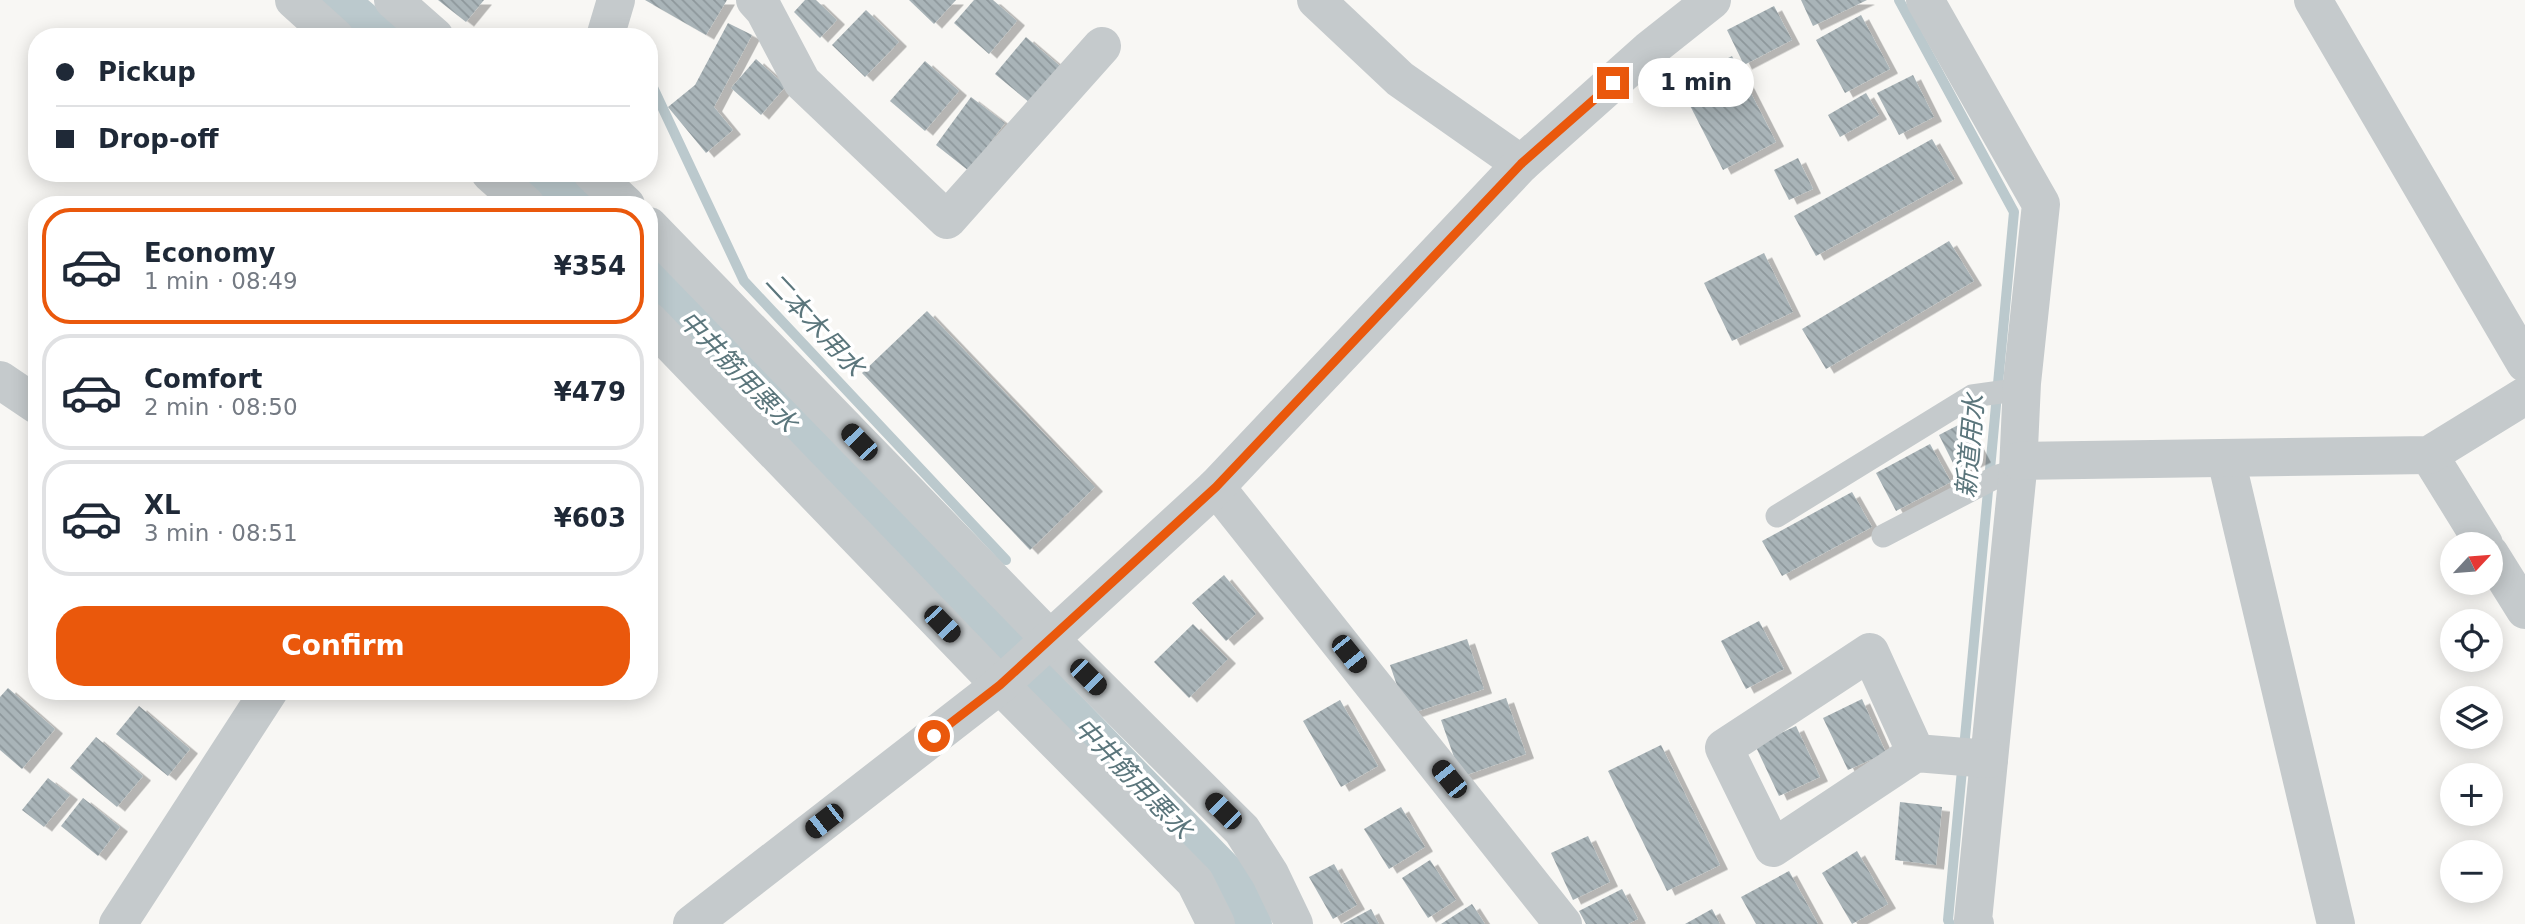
<!DOCTYPE html>
<html lang="en">
<head>
<meta charset="utf-8">
<style>
  body { margin:0; font-family:"DejaVu Sans","Noto Sans JP",sans-serif; background:#f6f6f7; color:#1f2937; height:100vh; display:flex; flex-direction:column; font-size:26px; white-space:nowrap }
  * { box-sizing:border-box; margin:0 }
  p { font-size:23px; color:#747a83 }
  .icon { flex:none; width:38px; height:38px; fill:none; stroke:currentColor; stroke-width:2; stroke-linecap:round; stroke-linejoin:round }
  .map { position:relative; flex:1; overflow:hidden }
  .drawer { position:absolute; left:28px; top:196px; width:630px; height:504px; display:flex; flex-direction:column; background:#fff; border-radius:28px; box-shadow:0 4px 18px #0003 }
  .drawer>* { flex:none }
  .banner { position:absolute; left:28px; top:28px; width:630px; height:154px; border-radius:28px; box-shadow:0 4px 18px #0003; display:grid; align-content:center; height:154px; padding:0 28px; background:#fff }
  .needle { width:46px; rotate:64deg }
  .controls { position:absolute; left:2440px; top:532px; display:grid; gap:14px }
  .controls a { display:grid; place-items:center; width:63px; height:63px; border-radius:50%; background:#fff; box-shadow:0 4px 18px #0003; font-size:35px }
  .end { position:absolute; width:32px; height:32px; margin:-16px; border:9px solid #ea580c; background:#fff; box-shadow:0 0 0 4px #fff }
  .from { border-radius:50% }
  .bubble { position:absolute; height:49px; border-radius:24px; background:#fff; box-shadow:0 4px 18px #0003; font-size:23px; font-weight:600; line-height:49px; text-align:center }
  .car { position:absolute; width:21px; height:42px; margin:-21px -10px; border-radius:9px; box-shadow:0 0 5px 2px #0007; background:linear-gradient(#222 24%,#8ab4d8 0 40%,#222 0 76%,#8ab4d8 0 86%,#222 0) }
  .banner b { display:flex; align-items:center; gap:24px; height:66px; font-size:26px }
  .banner b+b { border-top:2px solid #e0e1e3 }
  .banner i { width:18px; height:18px; background:#1f2937 }
  ul { padding:12px 0 0; list-style:none }
  li { display:flex; align-items:center; gap:21px; height:116px; margin:0 14px 10px; padding:0 14px; border:4px solid #e0e1e3; border-radius:28px }
  li div { flex:1 }
  li b { display:block; font-size:26px }
  li em { font-style:normal; font-weight:600 }
  li.on { border-color:#ea580c }
  li>.icon { width:63px; height:63px; stroke-width:1.5 }
  .button { display:flex; gap:14px; margin-top:auto; padding:14px 28px }
  .button a { flex:1; height:80px; border-radius:28px; background:#ea580c; color:#fff; font-size:28px; font-weight:600; line-height:80px; text-align:center }
  .map>svg:first-child { display:block }
</style>
</head>
<body>
<div class="map">
<svg width="2525" height="924" viewBox="0 0 2525 924">
  <defs>
    <pattern id="building-back-hatch" width="6" height="6" patternUnits="userSpaceOnUse" patternTransform="scale(1.75)"><rect width="6" height="6" fill="#a9b4b8"/><path d="M-1 5l2 2M0 0l6 6M5-1l2 2" fill="none" stroke="#8d979b"/></pattern>
    <filter id="shadow"><feDropShadow dx="8" dy="4.5" stdDeviation="0" flood-color="#0004"/></filter>
  </defs>
  <rect width="100%" height="100%" fill="#f8f7f4"/>
  <g fill="none" stroke-linecap="round" stroke-linejoin="round">
    <!-- stream -->
    <g stroke="#bbc9cd" stroke-width="10">
      <polyline points="1899,0 2014,212 1948,920 1950,924"/>
      <polyline points="649,79 744,281 1006,560"/>
    </g>
    <!-- canal -->
    <g stroke="#bbc9cd" stroke-width="38">
      <polyline points="339,0 382,37"/>
      <polyline points="538,173 574,205"/>
      <polyline points="649,278 1231,878 1253,924"/>
    </g>
  </g>
  <!-- building -->
  <g fill="url(#building-back-hatch)" filter="url(#shadow)">
    <polygon points="438,0 484,0 466,22"/>
    <polygon points="645,0 727,0 706,35"/>
    <polygon points="805,0 816,0 837,20 820,38 794,12"/>
    <polygon points="909,0 956,0 934,24"/>
    <polygon points="974,0 993,0 1017,21 989,54 954,23"/>
    <polygon points="1801,0 1867,0 1813,26"/>
    <polygon points="1774,6 1792,40 1744,65 1727,30"/>
    <polygon points="866,10 899,42 865,77 832,45"/>
    <polygon points="1861,15 1890,69 1845,93 1816,40"/>
    <polygon points="728,23 752,35 714,107 733,130 706,153 668,107 695,85"/>
    <polygon points="1026,37 1060,66 1030,103 995,74"/>
    <polygon points="1732,56 1776,142 1723,170 1679,84"/>
    <polygon points="756,59 786,86 761,115 731,88"/>
    <polygon points="925,61 959,91 925,131 890,101"/>
    <polygon points="1913,75 1934,117 1899,135 1877,93"/>
    <polygon points="1866,93 1879,115 1840,137 1828,115"/>
    <polygon points="971,97 1005,123 969,171 936,145"/>
    <polygon points="1932,139 1955,179 1816,256 1794,216"/>
    <polygon points="1798,158 1813,189 1789,200 1774,170"/>
    <polygon points="1949,241 1974,281 1826,369 1802,329"/>
    <polygon points="1764,253 1793,312 1732,341 1704,283"/>
    <polygon points="927,311 1095,487 1030,550 862,373"/>
    <polygon points="1964,422 1983,458 1957,471 1939,435"/>
    <polygon points="1930,444 1951,482 1896,511 1876,473"/>
    <polygon points="1852,492 1872,527 1782,576 1762,541"/>
    <polygon points="1224,575 1256,614 1226,641 1192,603"/>
    <polygon points="1759,621 1784,669 1746,689 1721,641"/>
    <polygon points="1193,624 1228,659 1189,698 1154,662"/>
    <polygon points="1467,639 1484,689 1407,715 1390,665"/>
    <polygon points="8,688 55,729 22,769 0,750 0,697"/>
    <polygon points="1506,698 1526,754 1461,777 1441,720"/>
    <polygon points="1862,699 1886,753 1848,770 1823,718"/>
    <polygon points="1340,700 1378,766 1341,787 1303,721"/>
    <polygon points="139,706 190,749 168,776 116,734"/>
    <polygon points="1796,726 1820,777 1779,796 1755,745"/>
    <polygon points="96,737 143,776 117,807 70,768"/>
    <polygon points="1661,745 1720,865 1667,891 1608,771"/>
    <polygon points="48,778 70,795 44,827 22,810"/>
    <polygon points="83,798 120,827 98,856 61,826"/>
    <polygon points="1900,802 1942,807 1936,865 1895,860"/>
    <polygon points="1401,807 1425,847 1389,869 1364,829"/>
    <polygon points="1588,836 1610,882 1573,900 1551,853"/>
    <polygon points="1857,851 1888,904 1852,924 1822,873"/>
    <polygon points="1430,860 1456,900 1428,918 1402,878"/>
    <polygon points="1334,864 1357,905 1333,919 1309,877"/>
    <polygon points="1789,871 1818,924 1756,924 1741,897"/>
    <polygon points="1622,889 1638,919 1628,924 1586,924 1579,911"/>
    <polygon points="1472,904 1485,924 1441,924"/>
    <polygon points="1371,909 1379,924 1343,924"/>
    <polygon points="1712,909 1720,924 1685,924"/>
  </g>
  <g fill="none" stroke-linecap="round" stroke-linejoin="round">
    <!-- service -->
    <g stroke="#c5cacc" stroke-width="23">
      <polyline points="1777,516 1972,396 2022,389"/>
      <polyline points="1883,536 1998,476 2018,470"/>
    </g>
    <!-- minor -->
    <g stroke="#c5cacc" stroke-width="38">
      <polyline points="294,0 335,37"/>
      <polyline points="393,0 435,37"/>
      <polyline points="755,0 764,10 802,82 947,220 1102,46"/>
      <polyline points="1316,0 1400,79 1521,164"/>
      <polyline points="1925,0 2041,204 2022,383 2018,470 1973,920 1975,924"/>
      <polyline points="2313,0 2525,363"/>
      <polyline points="605,37 616,0"/>
      <polyline points="490,173 526,205"/>
      <polyline points="592,173 626,205"/>
      <polyline points="649,226 1050,639 1242,830 1270,874 1294,924"/>
      <polyline points="649,321 1000,685 1195,882 1216,924"/>
      <polyline points="0,380 37,405"/>
      <polyline points="2429,455 2484,544"/>
      <polyline points="2226,459 2336,924"/>
      <polyline points="2019,461 2429,455 2525,396"/>
      <polyline points="1216,487 1563,924"/>
      <polyline points="2490,554 2525,610"/>
      <polyline points="1916,753 1773,848 1724,748 1870,652 1916,753 1989,759"/>
      <polyline points="118,924 269,691"/>
    </g>
    <!-- tertiary -->
    <polyline stroke="#c5cacc" stroke-width="38" points="692,924 1000,685 1216,487 1521,164 1649,50 1712,0"/>
  </g>
  <g fill="none" stroke-linecap="round" stroke-linejoin="round">
    <!-- route -->
    <polyline stroke="#ea580c" stroke-width="9" points="934,736 1000,685 1216,487 1521,164 1613,83"/>
  </g>
  <g text-anchor="middle" stroke-width="7" stroke-linejoin="round" paint-order="stroke">
    <!-- water labels -->
    <g font-size="26" font-style="italic" fill="#5b767c" stroke="#fff">
      <text transform="translate(815 324) rotate(47)" y="9">二本木用水</text>
      <text transform="translate(738 371) rotate(46)" y="9">中井筋用悪水</text>
      <text transform="translate(1970 446) rotate(-85)" y="9">新道用水</text>
      <text transform="translate(1133 778) rotate(46)" y="9">中井筋用悪水</text>
    </g>
  </g>
</svg>
<div class="controls">
<a><svg class="needle" viewBox="-14 -14 28 28"><path d="M0-13l5 13h-10z" fill="#e53935"/><path d="M0 13l5-13h-10z" fill="#747a83"/></svg></a>
<a><svg class="icon" aria-label="locate" viewBox="0 0 24 24"><circle cx="12" cy="12" r="6"/><path d="M12 2v4M12 18v4M2 12h4M18 12h4"/></svg></a>
<a><svg class="icon" aria-label="layers" viewBox="0 0 24 24"><path d="M12 4l9 5-9 5-9-5zM3 14l9 5 9-5"/></svg></a>
<a>+</a>
<a>−</a>
</div>
<i class="end from" style="left:934px;top:736px"></i>
<i class="end" style="left:1613px;top:83px"></i>
<div class="bubble" style="left:1638px;top:58px;width:116px">1 min</div>
<i class="car" style="left:859px;top:442px;rotate:316deg"></i>
<i class="car" style="left:942px;top:624px;rotate:136deg"></i>
<i class="car" style="left:1349px;top:654px;rotate:141deg"></i>
<i class="car" style="left:1088px;top:677px;rotate:135deg"></i>
<i class="car" style="left:1449px;top:779px;rotate:321deg"></i>
<i class="car" style="left:1223px;top:811px;rotate:315deg"></i>
<i class="car" style="left:824px;top:821px;rotate:232deg"></i>
<div class="banner">
<b><i class="from"></i>Pickup</b>
<b><i></i>Drop-off</b>
</div>
<section class="drawer">
<ul>
<li class="on"><svg class="icon" aria-label="car" viewBox="0 0 24 24"><path d="M5 17H2v-5l4-1 3-4h7l3 4 3 1v5h-3M9 17h6M6 11h13"/><circle cx="7" cy="17" r="2"/><circle cx="17" cy="17" r="2"/></svg><div><b>Economy</b><p>1 min · 08:49</p></div><em>¥354</em></li>
<li><svg class="icon" aria-label="car" viewBox="0 0 24 24"><path d="M5 17H2v-5l4-1 3-4h7l3 4 3 1v5h-3M9 17h6M6 11h13"/><circle cx="7" cy="17" r="2"/><circle cx="17" cy="17" r="2"/></svg><div><b>Comfort</b><p>2 min · 08:50</p></div><em>¥479</em></li>
<li><svg class="icon" aria-label="car" viewBox="0 0 24 24"><path d="M5 17H2v-5l4-1 3-4h7l3 4 3 1v5h-3M9 17h6M6 11h13"/><circle cx="7" cy="17" r="2"/><circle cx="17" cy="17" r="2"/></svg><div><b>XL</b><p>3 min · 08:51</p></div><em>¥603</em></li>
</ul>
<div class="button"><a>Confirm</a></div>
</section>
</div>
</body>
</html>
